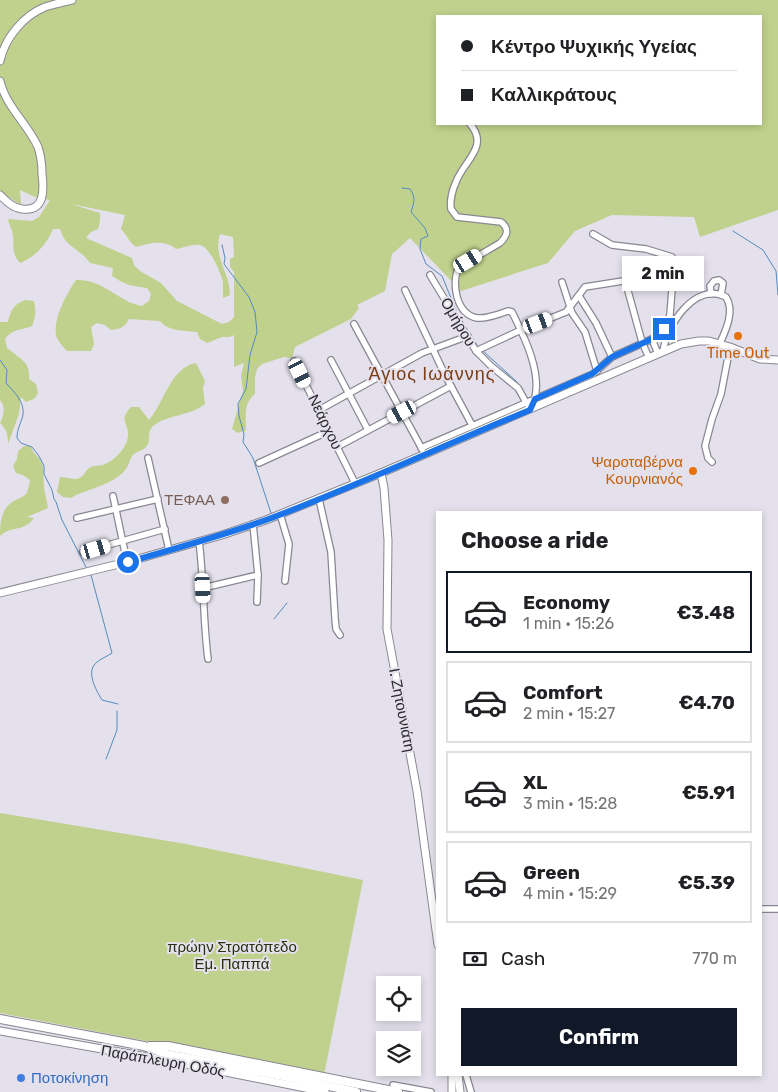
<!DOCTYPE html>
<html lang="en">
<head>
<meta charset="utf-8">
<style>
  body { margin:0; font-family:Rubik,sans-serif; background:#f2f2f2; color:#202124; height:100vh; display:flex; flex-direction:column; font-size:19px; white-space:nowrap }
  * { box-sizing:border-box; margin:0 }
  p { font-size:16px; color:#757577 }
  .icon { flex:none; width:28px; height:28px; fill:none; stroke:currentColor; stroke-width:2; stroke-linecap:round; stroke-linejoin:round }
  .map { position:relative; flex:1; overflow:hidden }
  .panel { position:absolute; left:436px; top:511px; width:326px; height:565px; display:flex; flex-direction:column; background:#fff; border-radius:0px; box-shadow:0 2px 8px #0003 }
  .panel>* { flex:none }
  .banner { position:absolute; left:436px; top:15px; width:326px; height:110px; border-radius:0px; box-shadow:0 2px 8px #0003; display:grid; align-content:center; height:110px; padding:0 25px; background:#fff }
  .buttons { position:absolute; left:376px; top:976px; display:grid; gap:10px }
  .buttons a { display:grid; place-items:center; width:45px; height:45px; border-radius:0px; background:#fff; box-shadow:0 2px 8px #0003; font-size:25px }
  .end { position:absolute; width:22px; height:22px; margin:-11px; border:6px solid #1a73e8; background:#fff; box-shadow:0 0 0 2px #fff }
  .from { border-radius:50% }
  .bubble { position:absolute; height:35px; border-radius:0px; background:#fff; box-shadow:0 2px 8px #0003; font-size:16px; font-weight:700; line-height:35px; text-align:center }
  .car { position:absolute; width:15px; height:30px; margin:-15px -8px; border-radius:6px; box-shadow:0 0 4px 1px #0007; background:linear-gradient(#fff 24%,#345 0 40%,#fff 0 76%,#345 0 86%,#fff 0) }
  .banner b { display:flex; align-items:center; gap:18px; height:48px; font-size:19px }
  .banner b+b { border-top:1px solid #e0e0e0 }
  .banner i { width:12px; height:12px; background:#202124 }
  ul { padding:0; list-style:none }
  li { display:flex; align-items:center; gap:15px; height:82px; margin:0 10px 8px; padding:0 15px; border:2px solid #e0e0e0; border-radius:0px }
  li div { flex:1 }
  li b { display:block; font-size:19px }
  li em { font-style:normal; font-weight:700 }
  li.active { border-color:#111827 }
  li>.icon { width:45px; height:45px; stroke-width:1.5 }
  h2 { padding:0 25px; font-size:22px; line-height:60px }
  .pay { display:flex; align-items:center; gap:12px; height:55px; padding:0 25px; font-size:19px }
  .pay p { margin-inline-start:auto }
  .cta { display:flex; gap:10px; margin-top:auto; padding:10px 25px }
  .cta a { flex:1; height:58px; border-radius:0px; background:#111827; color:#fff; font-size:20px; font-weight:700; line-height:58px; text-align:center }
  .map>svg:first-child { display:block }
</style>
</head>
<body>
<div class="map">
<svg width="778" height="1092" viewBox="0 0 778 1092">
  <rect width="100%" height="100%" fill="#e4e1ec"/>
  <!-- green -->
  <g fill="#bfd18c" fill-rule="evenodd">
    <path d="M0 0H778V210L700 237 694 217 612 215 575 231 548 263 461 291 410 238 392 254 385 291 357 305 359 308 351 319 295 347 292 358 284 357 262 364 257 369 255 378V394C243 404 246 415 246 430L238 433 232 429 243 391 241 375 244 363 234 367V335L230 337H222L207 343 200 339 197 332C184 330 169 332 160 321L129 319C125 327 120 329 111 330L105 325 97 323 91 327 94 344 91 351H67C63 347 59 342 57 338 51 322 67 293 76 280 104 279 118 302 142 306L149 301 151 294 147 288C132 286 125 285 112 276L113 268 90 263C79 247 66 249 60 229H53C47 244 35 257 20 263 11 253 14 247 13 235 12 230 9 224 8 219L32 221 39 217 50 200 35 197 20 190 21 205 0 191ZM438 16H761V124H438ZM71 204 125 215 121 229C127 235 129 242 136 247 150 243 164 239 176 249 183 248 193 244 200 245 210 247 221 273 223 282 223 287 223 293 223 298L230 295C230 272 213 258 220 234L233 237 234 257 230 259V267L234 272V317L229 322 222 324 177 301 161 283 140 271 134 265 132 258 86 238 91 232 98 229 100 221V213Z"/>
    <path d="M25 300 34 301C36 310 36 317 32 326 21 331 13 328 5 339L7 348C19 358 31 362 29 379L36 384 38 393 34 399 26 402 21 397 19 414 8 444C8 435 7 430 0 423 4 415 6 407 0 400V322H8C11 310 13 305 25 300Z"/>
    <path d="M196 363 205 381 203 388 205 404C191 416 168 414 153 426 146 432 152 441 146 447 143 451 136 451 133 455 130 458 129 465 126 469 116 483 92 488 76 495L71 498 63 497 57 492 60 477C65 477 71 479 76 479 83 478 84 473 88 469 92 465 98 466 103 465 114 461 127 448 128 436 129 422 118 421 131 407H139L149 420C164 403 171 367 196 363Z"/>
    <path d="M24 446H30L34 453 40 459 43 467 44 488 48 508 27 517 34 518C23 533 11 525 0 536 0 525 1 510 11 503 24 494 27 500 30 480L23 475 16 473 13 466 17 459 18 451Z"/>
    <polygon points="0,813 186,844 363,880 324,1075 0,1013"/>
  </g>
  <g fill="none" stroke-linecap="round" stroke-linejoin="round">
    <!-- stream -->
    <g stroke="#548bbe" stroke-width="1">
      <path d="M402 188 410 189C416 197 414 203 411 212L425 228 428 236 421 239 420 249 426 264 442 276 457 313 477 345"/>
      <polyline points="733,231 763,250 776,271 778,295"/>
      <polyline points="222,245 225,258 224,264 249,297 255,312 257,332 250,355 246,389 238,404 239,416 244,434 243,442 253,458 271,513"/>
      <polyline points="483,351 516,381 528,399"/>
      <path d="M0 360 7 370 6 383C14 392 25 402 23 415 21 423 17 429 17 438L21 443 32 447 39 456 44 466V474L52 490 54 499 56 502 62 520 86 567"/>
      <path d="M91 575 112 653C108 656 102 658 97 662 85 671 96 690 102 700L118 704"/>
      <polyline points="274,619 287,603"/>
      <polyline points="106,759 117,730 117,711"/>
    </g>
    <!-- minor casing -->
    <g stroke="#898791" stroke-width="8">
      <g id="minor">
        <path d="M470 124C485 141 474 153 463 169 456 179 449 196 451 209L457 217 501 222C510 229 507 236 500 243L459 267C451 283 456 314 477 318 487 319 499 314 508 311L512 312C524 336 543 374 534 401"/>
        <polyline points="593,234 612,245 646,249 672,257 672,274"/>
        <polyline points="430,275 476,351 491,366 518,388 527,404"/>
        <polyline points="625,280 642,342 649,358"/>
        <polyline points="562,282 572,313 585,332 597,371"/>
        <polyline points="405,290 445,375 472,425"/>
        <polyline points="711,294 710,286 714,281 719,280 723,283 721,295"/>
        <polyline points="579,296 596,323 612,357"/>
        <polyline points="354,324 422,449"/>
        <polyline points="652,339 658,354"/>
        <path d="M663 352C666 326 695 281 726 297 735 311 726 330 720 343"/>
        <polyline points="331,360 368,430"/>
        <polyline points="294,361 355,483"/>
        <polyline points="319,410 422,353 468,336"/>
        <polyline points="337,447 451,386"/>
        <polyline points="421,448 593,374 612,357 654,338 661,333 670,315 673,276 667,274 585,287 566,312 521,330 476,351"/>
        <polyline points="148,458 169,550"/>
        <polyline points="712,462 708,458 705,446 712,419 721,394 730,347"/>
        <polyline points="259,463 329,431"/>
        <polyline points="113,496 127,562"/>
        <polyline points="319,499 331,552 335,618 336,629 340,635"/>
        <polyline points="280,514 289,544 285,581"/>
        <polyline points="77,518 158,499"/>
        <polyline points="253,524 258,575 257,602"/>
        <path d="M199 541C204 580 203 620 208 659"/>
        <polyline points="83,552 165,529"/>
        <polyline points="203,588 258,575"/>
        <polyline points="761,909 778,909"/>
        <polyline points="466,1075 471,1092"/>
        <polyline points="393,1085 431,1092"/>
      </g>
    </g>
    <!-- tertiary casing -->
    <g stroke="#898791" stroke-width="9">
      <g id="tertiary">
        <path d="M0 61C5 38 23 16 45 7 54 4 63 2 72 0"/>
        <path d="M0 81C6 107 28 124 38 147 41 156 42 165 42 174 44 190 45 212 22 209 13 208 6 201 0 195"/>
        <polyline points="381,473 384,488 388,540 387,629 417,791 438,945"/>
        <polyline points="0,593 127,562 222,535 266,520 381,473 681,344 699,341 709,341 730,347 760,359 778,360"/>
        <polyline points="0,1031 181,1063 325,1092"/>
        <polyline points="452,1075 452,1092"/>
        <polyline points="458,1075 460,1092"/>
      </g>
    </g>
    <!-- secondary casing -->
    <g stroke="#898791" stroke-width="10">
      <g id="secondary">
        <polyline points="0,1019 144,1046 166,1054 283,1076 356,1092"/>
        <polyline points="150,1046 168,1046 398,1092"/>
        <polyline points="181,1063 197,1064"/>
      </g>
    </g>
    <!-- minor -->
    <use href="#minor" stroke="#fff" stroke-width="5.5"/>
    <!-- tertiary -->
    <use href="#tertiary" stroke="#fff" stroke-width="7"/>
    <!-- secondary -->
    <use href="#secondary" stroke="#fff" stroke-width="8"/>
  </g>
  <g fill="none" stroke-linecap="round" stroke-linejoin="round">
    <!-- route -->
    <path stroke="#1a73e8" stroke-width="6" d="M128 562C174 549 221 536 266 520 355 487 442 446 530 410L535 399 592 374 612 357 654 338 664 329"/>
  </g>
  <!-- markers -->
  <g fill="#e8710a" stroke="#e4e1ec" stroke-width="2">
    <circle cx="738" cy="336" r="5"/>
    <circle cx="693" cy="471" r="5"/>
  </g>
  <circle fill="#8d6e63" stroke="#e4e1ec" stroke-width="2" cx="225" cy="500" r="5"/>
  <circle fill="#3f7fe0" stroke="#e4e1ec" stroke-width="2" cx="21" cy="1078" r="5"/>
  <g text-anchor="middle" stroke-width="4" stroke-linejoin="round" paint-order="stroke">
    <!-- street labels -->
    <g font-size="15" fill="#29272c" stroke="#e4e1ec">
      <text transform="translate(458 322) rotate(59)" y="5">Ομήρου</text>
      <text transform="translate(325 422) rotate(64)" y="5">Νεάρχου</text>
      <text transform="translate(402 710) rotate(79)" y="5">Ι. Ζητουνιάτη</text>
      <text transform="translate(163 1061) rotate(10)" y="5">Παράπλευρη Οδός</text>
    </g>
    <!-- food labels -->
    <g font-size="15" fill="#c56008" stroke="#e4e1ec">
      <text x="738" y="358">Time Out</text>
      <text x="683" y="467" text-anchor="end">Ψαροταβέρνα<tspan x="683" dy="17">Κουρνιανός</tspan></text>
    </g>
    <!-- education labels -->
    <g font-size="15" fill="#785e54" stroke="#e4e1ec" text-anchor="end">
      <text x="215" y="505">ΤΕΦΑΑ</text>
    </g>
    <!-- park labels -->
    <g font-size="15" fill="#293011" stroke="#e4e1ec">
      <text x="232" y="952">πρώην Στρατόπεδο<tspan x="232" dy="17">Εμ. Παππά</tspan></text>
    </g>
    <!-- shop labels -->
    <g font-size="15" fill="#366cbe" stroke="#e4e1ec" text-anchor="start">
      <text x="31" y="1083">Ποτοκίνηση</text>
    </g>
    <!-- quarter labels -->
    <g font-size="18" letter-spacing="1" fill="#7c3e17" stroke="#e4e1ec">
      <text x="432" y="380">Άγιος Ιωάννης</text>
    </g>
  </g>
</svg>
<div class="buttons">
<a><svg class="icon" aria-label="locate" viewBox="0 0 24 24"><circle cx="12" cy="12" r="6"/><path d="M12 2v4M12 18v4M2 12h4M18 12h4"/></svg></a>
<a><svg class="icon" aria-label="layers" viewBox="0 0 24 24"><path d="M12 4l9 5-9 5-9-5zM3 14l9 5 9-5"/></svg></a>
</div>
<i class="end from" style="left:128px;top:562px"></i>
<i class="end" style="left:664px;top:329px"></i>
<div class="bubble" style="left:622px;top:256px;width:82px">2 min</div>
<i class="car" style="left:468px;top:261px;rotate:59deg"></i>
<i class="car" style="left:538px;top:323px;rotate:69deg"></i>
<i class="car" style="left:300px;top:373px;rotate:154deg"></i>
<i class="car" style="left:402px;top:412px;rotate:242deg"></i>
<i class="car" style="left:96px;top:549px;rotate:74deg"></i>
<i class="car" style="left:203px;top:588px;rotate:177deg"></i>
<div class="banner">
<b><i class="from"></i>Κέντρο Ψυχικής Υγείας</b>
<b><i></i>Καλλικράτους</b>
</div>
<section class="panel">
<h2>Choose a ride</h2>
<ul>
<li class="active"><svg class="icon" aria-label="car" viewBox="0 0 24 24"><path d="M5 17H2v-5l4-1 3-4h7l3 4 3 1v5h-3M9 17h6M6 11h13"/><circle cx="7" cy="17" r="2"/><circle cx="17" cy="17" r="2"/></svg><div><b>Economy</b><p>1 min · 15:26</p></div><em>€3.48</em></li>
<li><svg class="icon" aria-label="car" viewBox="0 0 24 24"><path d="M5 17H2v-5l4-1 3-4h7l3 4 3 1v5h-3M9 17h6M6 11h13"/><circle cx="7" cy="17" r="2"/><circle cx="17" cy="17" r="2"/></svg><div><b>Comfort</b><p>2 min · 15:27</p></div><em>€4.70</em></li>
<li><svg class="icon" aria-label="car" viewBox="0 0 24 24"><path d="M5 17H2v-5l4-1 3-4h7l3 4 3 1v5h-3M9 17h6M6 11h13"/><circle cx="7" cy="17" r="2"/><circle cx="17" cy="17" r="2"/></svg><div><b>XL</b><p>3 min · 15:28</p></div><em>€5.91</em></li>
<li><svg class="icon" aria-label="car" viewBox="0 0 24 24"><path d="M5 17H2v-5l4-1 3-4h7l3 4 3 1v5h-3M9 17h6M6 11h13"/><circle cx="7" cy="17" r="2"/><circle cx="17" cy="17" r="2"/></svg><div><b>Green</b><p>4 min · 15:29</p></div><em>€5.39</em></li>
</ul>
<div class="pay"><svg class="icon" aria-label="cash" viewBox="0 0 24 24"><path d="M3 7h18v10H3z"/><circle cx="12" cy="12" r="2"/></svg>Cash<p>770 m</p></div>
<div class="cta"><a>Confirm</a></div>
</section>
</div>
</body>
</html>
